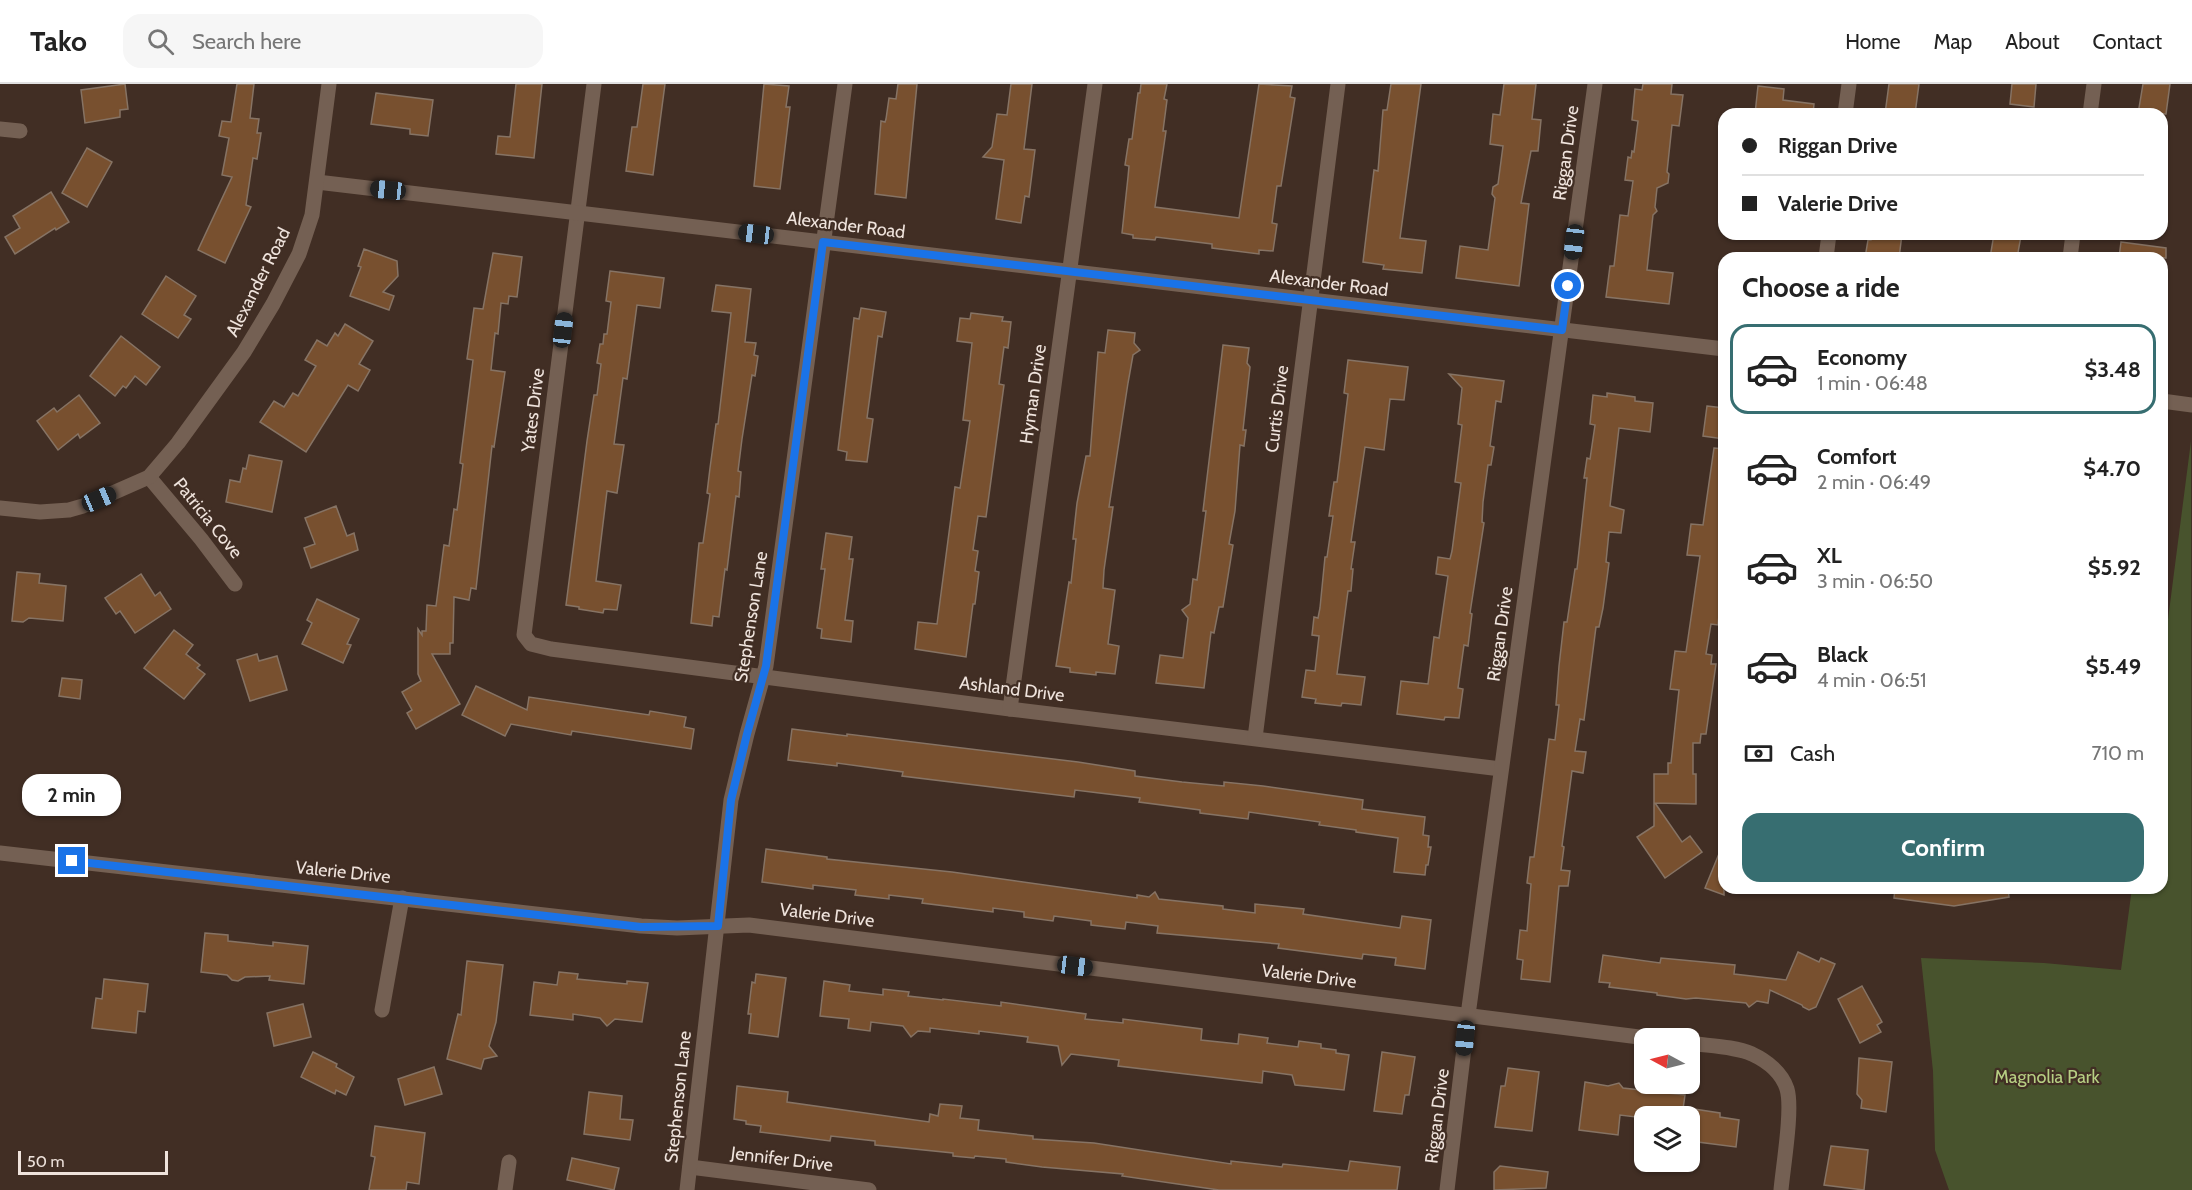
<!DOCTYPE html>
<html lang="en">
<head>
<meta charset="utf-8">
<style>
  body { margin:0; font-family:Cabin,sans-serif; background:#f6f6f6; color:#222; height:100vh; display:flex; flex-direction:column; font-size:22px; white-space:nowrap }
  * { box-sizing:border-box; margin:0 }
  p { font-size:20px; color:#767676 }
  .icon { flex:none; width:33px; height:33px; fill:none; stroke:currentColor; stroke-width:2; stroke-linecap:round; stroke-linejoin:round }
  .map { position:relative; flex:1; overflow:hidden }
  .side { position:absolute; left:1718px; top:168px; width:450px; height:642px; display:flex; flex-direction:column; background:#fff; border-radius:18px; box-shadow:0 2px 4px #0004 }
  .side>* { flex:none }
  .hud { position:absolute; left:1718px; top:24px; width:450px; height:132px; border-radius:18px; box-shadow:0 2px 4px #0004; display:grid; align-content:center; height:132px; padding:0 24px; background:#fff }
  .needle { width:39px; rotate:277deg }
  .controls { position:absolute; left:1634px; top:944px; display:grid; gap:12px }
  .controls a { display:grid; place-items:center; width:66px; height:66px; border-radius:12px; background:#fff; box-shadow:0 2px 4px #0004; font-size:30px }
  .scale { position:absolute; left:18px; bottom:15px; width:150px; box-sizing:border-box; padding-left:6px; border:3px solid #efe3dc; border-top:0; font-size:16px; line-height:21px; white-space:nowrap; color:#efe3dc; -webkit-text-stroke:4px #412e24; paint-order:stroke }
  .end { position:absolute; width:27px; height:27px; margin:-14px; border:8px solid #1a73e8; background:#fff; box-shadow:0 0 0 3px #fff }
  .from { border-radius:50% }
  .bubble { position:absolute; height:42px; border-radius:18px; background:#fff; box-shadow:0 2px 4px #0004; font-size:20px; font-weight:800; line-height:42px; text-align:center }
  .car { position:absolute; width:18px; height:36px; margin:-18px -9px; border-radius:8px; box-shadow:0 0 4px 2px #0007; background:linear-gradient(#222 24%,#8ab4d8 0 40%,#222 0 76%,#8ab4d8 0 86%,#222 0) }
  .hud b { display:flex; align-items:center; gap:21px; height:57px; font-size:22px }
  .hud b+b { border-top:2px solid #e0e0e0 }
  .hud i { width:15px; height:15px; background:#222 }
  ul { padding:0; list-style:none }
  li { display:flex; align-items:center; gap:18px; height:90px; margin:0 12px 9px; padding:0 12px; border:3px solid transparent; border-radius:18px }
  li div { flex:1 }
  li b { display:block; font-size:22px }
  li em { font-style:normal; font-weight:800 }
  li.current { border-color:#376e71 }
  li>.icon { width:54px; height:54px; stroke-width:1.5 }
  h2 { padding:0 24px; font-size:27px; line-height:72px }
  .pay { display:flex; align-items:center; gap:15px; height:66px; padding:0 24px; font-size:22px }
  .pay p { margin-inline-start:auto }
  .action { display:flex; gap:12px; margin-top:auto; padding:12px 24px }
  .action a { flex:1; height:69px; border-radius:18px; background:#376e71; color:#fff; font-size:24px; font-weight:800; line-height:69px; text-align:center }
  header { display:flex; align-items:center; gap:36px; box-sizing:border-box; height:84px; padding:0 30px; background:#fff; border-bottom:2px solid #e0e0e0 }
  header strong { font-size:28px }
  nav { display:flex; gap:33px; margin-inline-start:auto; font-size:21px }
  .search { width:420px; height:54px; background:#f6f6f6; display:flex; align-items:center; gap:15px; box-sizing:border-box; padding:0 21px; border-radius:18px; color:#767676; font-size:22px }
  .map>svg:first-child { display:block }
</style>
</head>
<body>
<header>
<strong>Tako</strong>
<div class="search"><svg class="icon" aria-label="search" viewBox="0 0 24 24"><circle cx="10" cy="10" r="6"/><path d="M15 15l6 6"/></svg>Search here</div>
<nav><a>Home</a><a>Map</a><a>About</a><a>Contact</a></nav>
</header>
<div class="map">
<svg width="2192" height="1106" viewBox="0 0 2192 1106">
  <rect width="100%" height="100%" fill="#412e24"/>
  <!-- green -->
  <polygon fill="#48532d" points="2191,357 2192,1106 1949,1106 1935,1066 1933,987 1921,874 2044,879 2121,886 2132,804 2162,804 2162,582"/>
  <!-- building -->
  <g fill="#78502f" stroke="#867364" stroke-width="1.5">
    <polygon points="125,0 128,25 120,26 120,33 85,39 81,6"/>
    <polygon points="237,0 254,0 250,34 259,35 257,49 261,49 257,75 253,74 246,121 251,123 225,179 198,166 232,93 222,91 229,54 219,52 222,37 231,38"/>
    <polygon points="516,0 542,0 534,74 496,70 498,52 510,53"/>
    <polygon points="643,0 665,0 653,91 626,87 632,43 637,43"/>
    <polygon points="764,0 789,2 786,23 790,23 780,105 754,102"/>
    <polygon points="898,0 917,0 906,114 875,110 881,37 885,38 886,35 889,14 896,15"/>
    <polygon points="1011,0 1032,0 1024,65 1035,66 1029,113 1025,112 1021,139 996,135 1004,76 983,73 992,63 997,30 1007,31"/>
    <polygon points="1141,0 1167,0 1164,15 1167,16 1163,47 1166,47 1155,123 1239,134 1259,0 1292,2 1290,13 1295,14 1281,102 1277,102 1272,139 1277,140 1273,167 1259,166 1259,170 1212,164 1212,160 1156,153 1155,156 1133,154 1133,151 1122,149 1128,93 1129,82 1125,81 1129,55 1132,55 1138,9 1140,9"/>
    <polygon points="1391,0 1421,0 1400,154 1426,157 1422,189 1383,185 1384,181 1363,178 1374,86 1378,87 1383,26 1387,26"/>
    <polygon points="1504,0 1536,0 1532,35 1541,36 1538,67 1531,67 1521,119 1529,120 1519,202 1456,194 1460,162 1488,166 1495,114 1492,110 1493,103 1498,100 1503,62 1490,60 1493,30 1500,31"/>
    <polygon points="1643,0 1672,0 1671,10 1683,11 1679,42 1672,41 1667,88 1669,90 1668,99 1657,104 1655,123 1657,127 1653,131 1647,186 1673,189 1669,220 1606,213 1610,182 1614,182 1620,131 1628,132 1633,97 1625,96 1628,73 1631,74 1632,67 1634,68 1638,37 1632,36 1635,5 1642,6"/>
    <polygon points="1889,0 1919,0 1915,30 1885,30"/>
    <polygon points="2012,0 2036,0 2034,23 2010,20"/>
    <polygon points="2143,0 2170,0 2166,30 2138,30"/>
    <polygon points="1758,2 1784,5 1783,16 1814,20 1813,30 1755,30"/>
    <polygon points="376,9 433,16 428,52 410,50 410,45 371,40"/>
    <polygon points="87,64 112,78 87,123 62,109"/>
    <polygon points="51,108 69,138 56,146 55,144 15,170 5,153 20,144 13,132"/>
    <polygon points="1872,150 1902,150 1899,174 1865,174 1868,156 1871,156"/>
    <polygon points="1994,150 2021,152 2017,174 1990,174"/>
    <polygon points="2121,158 2166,164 2166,174 2119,174"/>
    <polygon points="364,165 397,177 398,192 383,208 394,212 389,226 350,212 361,183 358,182"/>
    <polygon points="493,169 522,173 517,213 509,212 508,220 501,219 498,250 495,249 491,286 505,288 494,363 492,362 476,505 471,504 469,516 454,513 453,559 450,559 450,570 432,570 460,620 416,645 407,629 412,626 402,608 421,597 418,590 418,545 422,551 422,547 426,547 427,521 436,522 444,461 449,462 454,425 457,426 463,380 460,379 473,276 467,275 474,224 483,225"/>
    <polygon points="610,187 664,194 660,224 637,221 627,295 623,294 614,360 624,361 617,409 607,407 596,497 621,501 617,526 604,525 603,529 579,525 579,523 566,521 587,357 594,311 597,311 601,280 597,279 600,260 603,260 604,250 607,250 611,218 606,217"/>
    <polygon points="166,192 196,212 184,231 191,235 178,254 142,230"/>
    <polygon points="716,201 751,205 745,258 756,259 754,271 758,272 755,292 752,291 742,355 738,387 741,388 739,413 736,412 727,486 725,485 719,533 713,532 712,542 691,539 699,459 703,459 710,410 707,409 710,384 716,340 718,340 731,229 712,227"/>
    <polygon points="861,224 886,228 882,253 878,252 867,334 873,335 867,378 846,376 847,368 838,366 854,234 859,235"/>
    <polygon points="971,229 1003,233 1002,237 1011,238 1008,264 1004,263 999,300 1004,301 986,433 978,432 973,466 978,467 975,487 979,488 975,520 973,520 966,573 915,565 918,538 937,540 955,403 960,404 970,337 963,336 972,259 957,257 960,234 970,235"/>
    <polygon points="345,240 373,257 359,280 370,286 358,307 348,301 306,368 260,338 274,317 284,323 293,309 298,312 316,282 305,276 317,256 327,262 335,249 338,252"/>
    <polygon points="1108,246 1135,249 1134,259 1140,266 1133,271 1128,299 1109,423 1113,423 1104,486 1103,504 1115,506 1108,560 1119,562 1115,590 1096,588 1096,591 1070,588 1070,584 1056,582 1069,498 1071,499 1076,455 1073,455 1077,419 1086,372 1090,372 1098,268 1105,269"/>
    <polygon points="121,252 160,283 146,301 135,292 126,304 123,302 115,312 90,292"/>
    <polygon points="1223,261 1249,264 1247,279 1250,283 1243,346 1246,346 1244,362 1240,361 1235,427 1229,460 1233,461 1223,523 1219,523 1214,549 1211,548 1204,604 1156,599 1160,571 1183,574 1188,534 1182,526 1190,520 1193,495 1197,496 1206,427 1203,427"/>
    <polygon points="1348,276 1408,283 1404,316 1390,315 1384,366 1365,363 1351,458 1355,458 1351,485 1353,485 1351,507 1348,507 1337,590 1365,593 1361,621 1342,619 1341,622 1315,619 1316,615 1302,613 1306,586 1315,587 1319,552 1312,551 1314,533 1318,534 1320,524 1325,473 1327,473 1333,432 1329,432 1334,398 1337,398 1348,310 1344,309"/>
    <polygon points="1449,290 1504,297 1501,318 1496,317 1495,325 1490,362 1494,363 1491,381 1488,381 1483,418 1482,438 1484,439 1470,529 1472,530 1468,562 1464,561 1458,604 1463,605 1459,634 1445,633 1444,636 1397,630 1401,597 1428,600 1434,553 1439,554 1443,526 1448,492 1436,490 1438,473 1450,475 1452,467 1461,399 1455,398 1462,341 1458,340 1462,304"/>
    <polygon points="1607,309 1635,313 1635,317 1653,319 1650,348 1619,344 1610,422 1624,426 1621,449 1609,448 1606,478 1609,479 1603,524 1599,543 1596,543 1584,636 1580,635 1575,667 1586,668 1583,689 1572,687 1562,762 1564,763 1561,786 1570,787 1568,802 1559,802 1550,898 1521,895 1523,876 1517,875 1520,846 1527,847 1531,800 1527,799 1530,773 1534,773 1549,655 1555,656 1559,621 1556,621 1559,582 1564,538 1567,538 1575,485 1577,485 1587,394 1584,394 1587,374 1590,375 1595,341 1590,340 1593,311 1607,313"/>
    <polygon points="79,311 100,339 80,354 78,350 58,366 37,337 54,324 57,328"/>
    <polygon points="1707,322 1724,324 1724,355 1703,352"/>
    <polygon points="1714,364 1724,365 1724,521 1722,532 1719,531 1718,541 1711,540 1706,570 1712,571 1711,580 1716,580 1706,650 1701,650 1700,659 1693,659 1693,690 1696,690 1696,720 1655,719 1682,758 1690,752 1702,768 1665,794 1637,753 1654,742 1654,690 1668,690 1668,679 1671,679 1679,606 1670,605 1675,567 1686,568 1700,472 1687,471 1691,440 1703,441"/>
    <polygon points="249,371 282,377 272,428 226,418 230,396 240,398 243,384 246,385"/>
    <polygon points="336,422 347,452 354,449 358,466 311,484 304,464 315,460 305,434"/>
    <polygon points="826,449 852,453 849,475 853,475 845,536 853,537 851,558 821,554 822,545 817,544 825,485 821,485"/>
    <polygon points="17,488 40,490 39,499 66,502 63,537 29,534 23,538 12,537"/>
    <polygon points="141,490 155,512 160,508 171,525 135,549 120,527 116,530 105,514"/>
    <polygon points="317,515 359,535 347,560 351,561 343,579 302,560 312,539 307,536"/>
    <polygon points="174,546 193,561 186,570 200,581 197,584 205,590 184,615 144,584"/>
    <polygon points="257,570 259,577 277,572 287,606 250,617 237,576"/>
    <polygon points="62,594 82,596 80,615 59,612"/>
    <polygon points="476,602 527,626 529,613 649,631 650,627 686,633 684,643 694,645 691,665 572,647 571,651 511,640 505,652 462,631"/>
    <polygon points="792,645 847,652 847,650 1078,678 1135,687 1135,692 1182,698 1224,702 1224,698 1263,702 1363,716 1362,725 1425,733 1423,751 1429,752 1428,763 1431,763 1428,781 1426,781 1425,791 1394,788 1398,754 1356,748 1356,746 1319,741 1320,738 1249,728 1248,735 1200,729 1200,726 1139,718 1140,714 1075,706 1074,713 902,692 903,688 837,679 837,682 788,676"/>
    <polygon points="1723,760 1724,760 1724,811 1705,804"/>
    <polygon points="766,765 827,773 827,775 952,788 1137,814 1137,811 1149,813 1155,808 1159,815 1223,822 1223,825 1255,829 1255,820 1304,825 1303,830 1400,844 1402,832 1431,836 1425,885 1395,881 1396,874 1363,870 1362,875 1278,864 1279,860 1157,849 1158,842 1126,838 1125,845 1091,841 1091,837 1054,832 1053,837 1024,833 1024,828 993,824 993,828 922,819 923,815 889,811 889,815 855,811 856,806 813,801 813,805 762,798"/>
    <polygon points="1895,804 2008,804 2009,813 1954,822 1894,814"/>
    <polygon points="205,849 228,851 228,857 273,862 273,858 308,862 304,900 269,896 270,892 245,893 238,897 232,896 227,891 201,888"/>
    <polygon points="1798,868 1819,878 1821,874 1835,880 1816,923 1809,926 1803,923 1802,921 1770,906 1768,919 1757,917 1749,923 1746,919 1696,914 1686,915 1657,911 1657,909 1609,903 1610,899 1599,898 1603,871 1660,879 1661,874 1735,881 1734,890 1786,896"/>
    <polygon points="467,877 503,881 496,938 489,962 497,972 484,975 481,985 447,975 458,930 461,931"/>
    <polygon points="559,888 578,890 577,895 627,900 627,897 648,899 642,938 615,935 607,942 600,934 573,930 573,936 530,931 534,898 557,901"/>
    <polygon points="756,890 786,894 778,953 749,949 751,930 748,930 752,898 755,899"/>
    <polygon points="104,895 148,900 145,928 138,927 136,949 92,944 96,914 102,915"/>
    <polygon points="824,897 850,901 849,907 883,911 883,905 909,908 908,912 943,916 943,915 1001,922 1001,918 1036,923 1086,930 1085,935 1123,939 1123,935 1202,945 1201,956 1238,960 1239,950 1268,954 1267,959 1298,963 1299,957 1321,960 1321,964 1336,966 1336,969 1349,971 1344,1006 1295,1001 1292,991 1263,987 1262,999 1118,982 1119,976 1071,970 1062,981 1058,962 1027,958 1028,953 979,947 979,950 930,944 930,948 918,947 911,953 903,942 871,938 870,947 848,944 849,935 820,932"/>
    <polygon points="1862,902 1882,938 1877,941 1881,948 1860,959 1838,915"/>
    <polygon points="303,920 311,953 274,962 267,929"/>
    <polygon points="313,968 337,980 336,983 354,993 346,1011 336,1006 335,1010 301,993"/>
    <polygon points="1382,968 1415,973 1409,1011 1405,1011 1402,1030 1374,1027"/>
    <polygon points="1859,974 1892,978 1886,1028 1861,1024 1862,1016 1857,1010"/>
    <polygon points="434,983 442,1010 405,1021 398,995"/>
    <polygon points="1508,984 1539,988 1532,1047 1495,1043 1501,1002 1505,1002"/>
    <polygon points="1585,998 1608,1002 1619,999 1623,1004 1685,1011 1682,1032 1644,1032 1644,1034 1620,1031 1618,1051 1579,1046"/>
    <polygon points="737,1002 788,1008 787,1018 929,1038 930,1030 938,1032 940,1020 962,1022 960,1034 979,1036 978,1046 1033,1052 1033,1055 1094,1059 1231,1080 1231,1077 1282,1083 1283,1080 1348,1087 1350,1077 1400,1083 1397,1106 1219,1106 1122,1092 1123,1090 1042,1083 1006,1078 1006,1075 975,1072 974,1074 953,1072 953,1069 875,1061 875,1057 831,1052 830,1057 760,1048 761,1042 746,1040 746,1037 734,1035"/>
    <polygon points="589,1008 622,1012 620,1035 633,1036 630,1056 584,1050"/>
    <polygon points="1694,1025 1720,1029 1720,1033 1739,1036 1736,1063 1690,1057"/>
    <polygon points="375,1042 425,1049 419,1100 407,1098 406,1106 369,1106 375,1073 371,1072"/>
    <polygon points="1831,1062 1868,1066 1864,1106 1824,1101"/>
    <polygon points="572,1074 619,1084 614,1106 567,1096"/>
    <polygon points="1500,1082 1548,1088 1546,1104 1494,1106 1494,1088"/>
  </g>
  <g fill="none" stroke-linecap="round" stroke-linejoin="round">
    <!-- street -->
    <g stroke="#746053" stroke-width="15">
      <polyline points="594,0 524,551 531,560 551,565 1010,625 1501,685"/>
      <polyline points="1845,30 1849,0"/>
      <polyline points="2090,30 2094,0"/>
      <polyline points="0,45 20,47"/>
      <polyline points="317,98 1724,265"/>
      <polyline points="1826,174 1829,150"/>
      <polyline points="2070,174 2073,150"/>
      <polyline points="2162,317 2192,321"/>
      <polyline points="149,393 201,455 235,500"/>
      <polyline points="0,424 40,428 69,426 83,422 149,393 178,359 244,268 273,220 299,170 312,131 329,0"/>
      <polyline points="1010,625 1095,0"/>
      <polyline points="1255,654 1338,0"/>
      <polyline points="0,769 641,842 677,844 749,841 1647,954"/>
      <polyline points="382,926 402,814"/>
      <path d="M1689 959C1709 962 1733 962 1752 970 1767 977 1782 989 1787 1005 1793 1025 1783 1083 1781 1106"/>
      <polyline points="690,1083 869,1106"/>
      <polyline points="505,1106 509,1078"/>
      <polyline points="687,1106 731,716 747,650 766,582 845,0"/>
      <polyline points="1447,1106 1468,931 1595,0"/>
    </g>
  </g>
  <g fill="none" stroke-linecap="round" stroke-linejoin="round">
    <!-- route -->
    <polyline stroke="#1a73e8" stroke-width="8" points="72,777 641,843 718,842 731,716 747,650 766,582 823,158 1562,246 1568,202"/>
  </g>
  <g text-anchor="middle" stroke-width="4.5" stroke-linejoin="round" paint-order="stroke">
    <!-- street labels -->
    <g font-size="18" fill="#efe3dc" stroke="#412e24">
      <text transform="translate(1566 69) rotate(-82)" y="6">Riggan Drive</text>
      <text transform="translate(846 141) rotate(7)" y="6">Alexander Road</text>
      <text transform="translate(258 198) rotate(-63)" y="6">Alexander Road</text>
      <text transform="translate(1329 199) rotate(7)" y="6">Alexander Road</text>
      <text transform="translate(1033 310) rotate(-82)" y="6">Hyman Drive</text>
      <text transform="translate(1277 325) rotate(-83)" y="6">Curtis Drive</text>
      <text transform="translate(533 326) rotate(-83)" y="6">Yates Drive</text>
      <text transform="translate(208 434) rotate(51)" y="6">Patricia Cove</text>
      <text transform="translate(751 533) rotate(-81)" y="6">Stephenson Lane</text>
      <text transform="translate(1500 550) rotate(-82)" y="6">Riggan Drive</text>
      <text transform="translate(1012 605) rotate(7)" y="6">Ashland Drive</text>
      <text transform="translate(343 788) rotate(6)" y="6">Valerie Drive</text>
      <text transform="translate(827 831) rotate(7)" y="6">Valerie Drive</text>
      <text transform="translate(1309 892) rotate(7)" y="6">Valerie Drive</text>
      <text transform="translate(678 1013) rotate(-84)" y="6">Stephenson Lane</text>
      <text transform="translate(1437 1032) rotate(-83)" y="6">Riggan Drive</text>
      <text transform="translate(782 1075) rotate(7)" y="6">Jennifer Drive</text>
    </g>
    <!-- park labels -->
    <g font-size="18" fill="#b7cf83" stroke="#412e24">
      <text x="2047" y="999">Magnolia Park</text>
    </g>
  </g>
</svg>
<div class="controls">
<a><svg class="needle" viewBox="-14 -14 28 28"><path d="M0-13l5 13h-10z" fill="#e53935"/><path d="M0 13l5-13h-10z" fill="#767676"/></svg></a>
<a><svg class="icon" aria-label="layers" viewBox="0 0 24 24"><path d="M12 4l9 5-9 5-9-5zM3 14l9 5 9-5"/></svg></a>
</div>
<div class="scale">50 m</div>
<i class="end from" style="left:1568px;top:202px"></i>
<i class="end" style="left:72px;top:777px"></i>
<div class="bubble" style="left:22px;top:690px;width:99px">2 min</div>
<i class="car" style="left:388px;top:106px;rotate:276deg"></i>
<i class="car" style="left:756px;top:150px;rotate:277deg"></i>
<i class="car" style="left:1574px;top:158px;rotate:187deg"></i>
<i class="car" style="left:563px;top:246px;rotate:7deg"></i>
<i class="car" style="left:99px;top:415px;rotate:67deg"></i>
<i class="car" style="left:1075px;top:882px;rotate:97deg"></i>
<i class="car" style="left:1465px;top:954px;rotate:186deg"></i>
<div class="hud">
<b><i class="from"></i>Riggan Drive</b>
<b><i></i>Valerie Drive</b>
</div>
<section class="side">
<h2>Choose a ride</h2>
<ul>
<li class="current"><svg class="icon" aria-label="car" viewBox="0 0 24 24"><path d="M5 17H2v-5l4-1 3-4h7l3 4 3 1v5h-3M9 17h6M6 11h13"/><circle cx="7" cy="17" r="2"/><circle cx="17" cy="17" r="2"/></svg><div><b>Economy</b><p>1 min · 06:48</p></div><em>$3.48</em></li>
<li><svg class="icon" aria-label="car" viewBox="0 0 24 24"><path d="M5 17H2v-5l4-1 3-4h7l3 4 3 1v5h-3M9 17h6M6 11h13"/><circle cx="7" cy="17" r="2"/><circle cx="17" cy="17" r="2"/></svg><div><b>Comfort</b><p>2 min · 06:49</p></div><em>$4.70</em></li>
<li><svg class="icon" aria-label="car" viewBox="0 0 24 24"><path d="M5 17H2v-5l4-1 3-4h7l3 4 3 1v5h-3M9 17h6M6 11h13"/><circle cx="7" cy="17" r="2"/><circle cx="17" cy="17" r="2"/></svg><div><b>XL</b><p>3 min · 06:50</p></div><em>$5.92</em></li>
<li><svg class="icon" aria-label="car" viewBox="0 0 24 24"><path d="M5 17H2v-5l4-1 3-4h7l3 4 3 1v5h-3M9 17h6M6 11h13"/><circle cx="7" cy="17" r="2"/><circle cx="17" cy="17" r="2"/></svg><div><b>Black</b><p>4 min · 06:51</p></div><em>$5.49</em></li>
</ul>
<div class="pay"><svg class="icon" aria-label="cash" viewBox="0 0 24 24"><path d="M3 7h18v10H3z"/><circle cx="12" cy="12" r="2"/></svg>Cash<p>710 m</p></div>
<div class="action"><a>Confirm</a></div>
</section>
</div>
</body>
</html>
